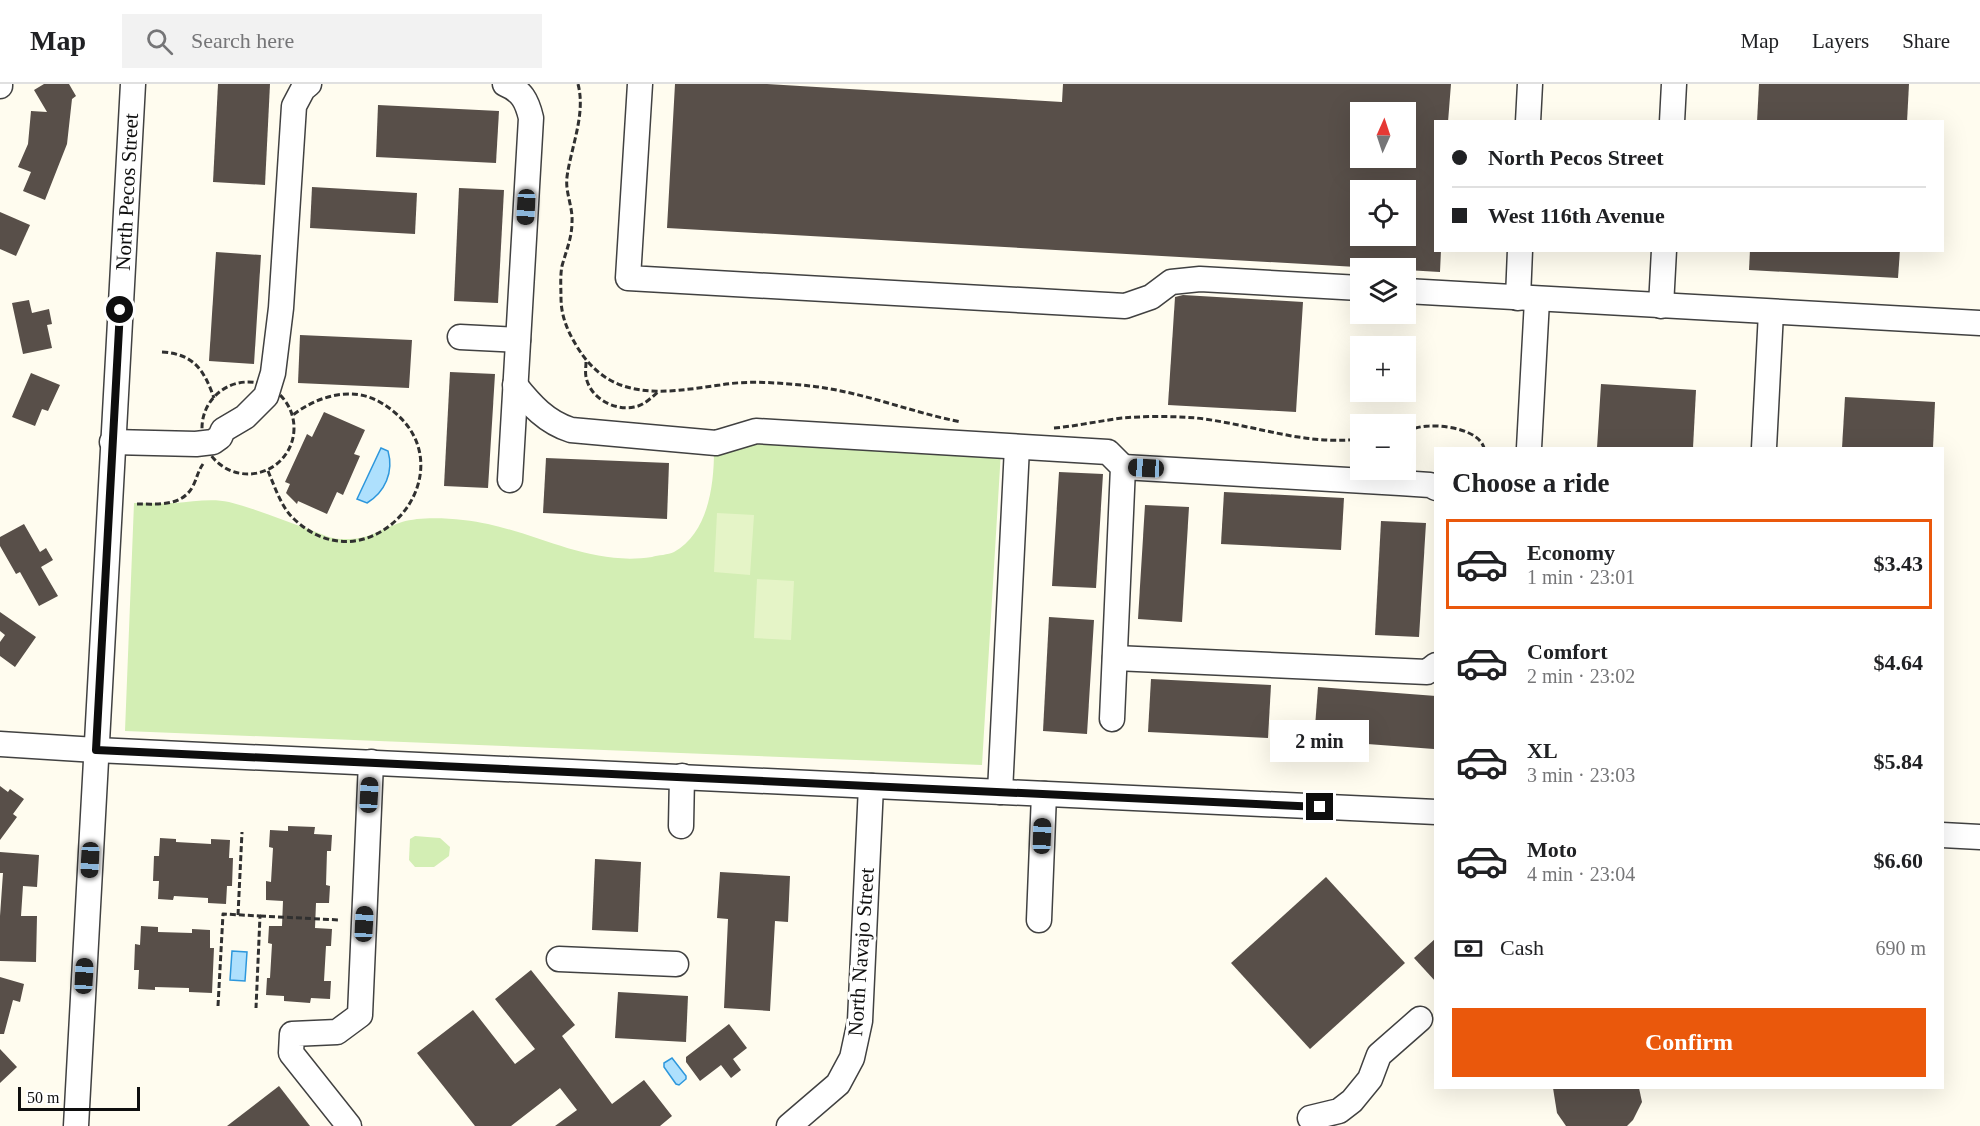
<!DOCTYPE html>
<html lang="en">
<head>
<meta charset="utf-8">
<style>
  body { margin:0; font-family:"Times New Roman",serif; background:#f2f2f2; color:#202124; height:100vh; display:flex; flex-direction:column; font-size:22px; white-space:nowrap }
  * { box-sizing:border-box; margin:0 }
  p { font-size:20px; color:#757577 }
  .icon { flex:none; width:33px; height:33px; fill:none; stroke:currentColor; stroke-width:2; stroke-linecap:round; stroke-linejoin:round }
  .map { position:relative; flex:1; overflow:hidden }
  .drawer { position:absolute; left:1434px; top:363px; width:510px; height:642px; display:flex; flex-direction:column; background:#fff; border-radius:0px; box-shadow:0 6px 24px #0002 }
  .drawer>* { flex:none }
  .top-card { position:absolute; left:1434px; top:36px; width:510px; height:132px; border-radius:0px; box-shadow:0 6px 24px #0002; display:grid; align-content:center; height:132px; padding:0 18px; background:#fff }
  .needle { width:39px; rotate:3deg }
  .buttons { position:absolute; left:1350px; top:18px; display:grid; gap:12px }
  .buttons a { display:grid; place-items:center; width:66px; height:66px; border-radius:0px; background:#fff; box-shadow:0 6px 24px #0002; font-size:30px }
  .scale { position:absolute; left:18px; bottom:15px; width:122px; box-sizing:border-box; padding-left:6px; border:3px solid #0e0e0e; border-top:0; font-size:16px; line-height:21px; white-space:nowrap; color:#0e0e0e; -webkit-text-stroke:4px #fff; paint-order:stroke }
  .end { position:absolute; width:27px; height:27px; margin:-14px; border:8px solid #0e0e0e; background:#fff; box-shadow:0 0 0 3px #fff }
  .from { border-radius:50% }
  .bubble { position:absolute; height:42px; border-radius:0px; background:#fff; box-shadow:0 6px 24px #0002; font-size:20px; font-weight:700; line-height:42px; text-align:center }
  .car { position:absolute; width:18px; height:36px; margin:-18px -9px; border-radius:8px; box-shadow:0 0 4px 2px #0007; background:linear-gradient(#222 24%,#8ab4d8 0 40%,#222 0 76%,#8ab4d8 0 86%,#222 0) }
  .top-card b { display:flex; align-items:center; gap:21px; height:57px; font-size:22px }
  .top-card b+b { border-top:2px solid #e0e0e0 }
  .top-card i { width:15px; height:15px; background:#202124 }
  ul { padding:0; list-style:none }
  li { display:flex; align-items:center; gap:18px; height:90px; margin:0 12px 9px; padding:0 6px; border:3px solid transparent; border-radius:0px }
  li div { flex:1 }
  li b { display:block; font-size:22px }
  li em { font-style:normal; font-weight:700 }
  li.active { border-color:#ea580c }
  li>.icon { width:54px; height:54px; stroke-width:1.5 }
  h2 { padding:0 18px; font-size:27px; line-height:72px }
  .pay { display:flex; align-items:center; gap:15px; height:66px; padding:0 18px; font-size:22px }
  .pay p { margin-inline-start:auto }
  .cta { display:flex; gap:12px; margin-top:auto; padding:12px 18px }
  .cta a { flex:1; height:69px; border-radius:0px; background:#ea580c; color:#fff; font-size:24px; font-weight:700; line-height:69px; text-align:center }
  header { display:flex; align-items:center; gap:36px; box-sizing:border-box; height:84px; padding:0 30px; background:#fff; border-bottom:2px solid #e0e0e0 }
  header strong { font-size:28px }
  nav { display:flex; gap:33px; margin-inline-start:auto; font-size:21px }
  .search { width:420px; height:54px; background:#f2f2f2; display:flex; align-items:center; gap:15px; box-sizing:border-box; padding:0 21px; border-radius:0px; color:#757577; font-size:22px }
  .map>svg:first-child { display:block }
</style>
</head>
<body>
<header>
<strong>Map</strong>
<div class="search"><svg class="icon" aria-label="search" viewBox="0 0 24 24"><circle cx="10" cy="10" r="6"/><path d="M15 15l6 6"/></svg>Search here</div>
<nav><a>Map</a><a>Layers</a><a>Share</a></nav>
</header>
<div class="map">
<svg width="1980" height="1042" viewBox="0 0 1980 1042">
  <rect width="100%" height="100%" fill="#fffcef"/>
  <!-- green -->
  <g fill="#d3eeb4">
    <path d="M758 355 1001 367 982 681 125 647 134 419C147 419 161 420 175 419 192 418 211 414 229 418 257 425 284 437 311 446 321 450 331 455 341 455 371 456 377 446 402 438 425 431 465 435 488 440 543 452 593 482 652 473 658 471 668 471 674 468 708 449 714 402 714 367Z"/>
    <polygon points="415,752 440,754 450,763 449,772 434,783 415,783 409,776 410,755"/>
  </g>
  <!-- pitch -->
  <g fill="#e5f4c7">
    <polygon points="717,429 754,431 750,491 714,488"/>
    <polygon points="757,495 794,497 791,556 754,554"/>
  </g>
  <!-- water -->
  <g fill="#aee0fd" stroke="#2d97dc" stroke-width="1.5">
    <path d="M381 364 388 367C394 388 385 408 367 419L357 415Z"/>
    <polygon points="232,867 247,868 245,897 230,896"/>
    <polygon points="672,974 686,992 686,995 679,1001 676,1000 664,983 664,979"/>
  </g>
  <!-- building -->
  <g fill="#584f49" fill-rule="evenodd">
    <polygon points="44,0 69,0 76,12 72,15 67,60 45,116 23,107 31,88 18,83 28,60 31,27 47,28 34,6"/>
    <polygon points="218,0 270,0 265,101 213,98"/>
    <path d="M675 0H767L1062 18 1063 0H1451L1448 38H1436V166H1441L1440 188 1406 186V184H1374L667 144ZM1360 28H1406V74H1360ZM1360 106H1406V152H1360Z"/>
    <polygon points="1759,0 1909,0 1907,38 1757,38"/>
    <polygon points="378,21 499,27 496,79 376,73"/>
    <polygon points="312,103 417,109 415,150 310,144"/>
    <polygon points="459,104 504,106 498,219 454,217"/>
    <polygon points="0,128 30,141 16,172 0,165"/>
    <polygon points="1750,166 1900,166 1898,194 1749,186"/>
    <polygon points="216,168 261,171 254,280 209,277"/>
    <polygon points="1183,211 1303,218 1296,328 1168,321 1175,213"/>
    <polygon points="29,216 32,229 49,225 52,240 47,241 52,264 23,270 12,219"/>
    <polygon points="300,251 412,256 409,304 298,299"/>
    <polygon points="450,288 495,290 488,404 444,402"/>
    <polygon points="31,289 60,301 48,327 42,325 35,342 12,333"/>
    <polygon points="1601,300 1696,306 1693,364 1597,364"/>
    <polygon points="1845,313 1935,318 1933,364 1842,364"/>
    <polygon points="324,328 365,346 354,370 360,372 343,411 337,408 327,430 298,417 297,420 286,409 290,400 285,398 307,350 312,353"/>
    <polygon points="546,374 669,379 667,435 543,429"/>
    <polygon points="1059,388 1103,390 1096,504 1052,502"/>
    <polygon points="1224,408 1344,414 1341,466 1221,460"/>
    <polygon points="1145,421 1189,423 1182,538 1138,535"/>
    <polygon points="1381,437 1426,439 1419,553 1375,551"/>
    <polygon points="24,440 40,468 46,464 53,476 41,483 58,512 39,522 20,488 16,490 0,462 0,453"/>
    <polygon points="0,528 36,553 15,583 0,572 0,558 5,551 0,547"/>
    <polygon points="1049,533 1094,536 1087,650 1043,647"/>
    <polygon points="1151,595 1271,601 1268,654 1148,648"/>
    <polygon points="1318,603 1436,612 1434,665 1314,656"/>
    <polygon points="0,702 8,708 10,705 24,715 13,730 17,733 0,756"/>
    <polygon points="288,742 315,743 314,750 332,751 331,767 327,767 326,801 330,802 329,819 316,819 315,844 332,845 331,862 326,862 324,897 331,897 330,915 311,914 310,919 284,917 284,912 266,911 267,894 270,894 272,860 268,859 269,842 282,842 283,817 266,816 266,797 271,798 273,764 269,763 270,746 288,747"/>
    <polygon points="160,754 176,755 176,758 211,760 211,755 230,756 229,774 233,774 232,802 227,802 226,820 208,819 208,814 174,812 173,816 158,815 159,797 153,797 154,772 159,772"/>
    <polygon points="0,768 39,771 37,803 23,802 21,832 37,832 36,878 0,877 0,832 3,789 0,789"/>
    <polygon points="595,775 641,778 638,848 592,846"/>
    <polygon points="720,788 790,792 788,838 775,837 770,927 724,924 728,835 717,834"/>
    <polygon points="1326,793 1405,879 1310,965 1231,879"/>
    <polygon points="141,842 158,843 158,848 192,849 192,845 210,846 210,864 214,864 212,909 189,908 189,904 155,903 155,906 138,905 139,886 134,886 135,860 140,861"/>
    <polygon points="1436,854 1436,898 1414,874"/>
    <polygon points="531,886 575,941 562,952 612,1020 644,996 672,1032 660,1042 555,1042 577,1026 560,1004 511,1042 475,1042 417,969 473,926 515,980 535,965 495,915"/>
    <polygon points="0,893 24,900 20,918 13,916 4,950 0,950"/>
    <polygon points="618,908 688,912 686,958 615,954"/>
    <polygon points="729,940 747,964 733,975 741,986 731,994 721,981 700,997 686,978 686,973"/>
    <polygon points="0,965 17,983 0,999"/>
    <polygon points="279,1002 310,1042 227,1042"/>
    <polygon points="1553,1004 1639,1004 1642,1018 1633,1036 1627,1042 1566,1042 1557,1029"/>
  </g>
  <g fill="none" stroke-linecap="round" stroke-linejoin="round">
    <!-- minor casing -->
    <g stroke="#414141" stroke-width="27">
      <g id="minor">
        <path d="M505 0C522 7 527 17 531 34L510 396"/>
        <polyline points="640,0 628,194 1125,222 1151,213 1171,198 1200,195 1360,204"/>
        <polyline points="0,2 0,0"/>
        <polyline points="1528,38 1530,0"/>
        <polyline points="1672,38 1674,0"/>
        <polyline points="1406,207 1980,239"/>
        <polyline points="1518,214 1520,166"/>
        <polyline points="1661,222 1664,166"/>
        <polyline points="460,253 518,256"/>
        <path d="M515 301C531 321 546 338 571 346L716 359 756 347 1108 368 1123 383 1112 635"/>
        <polyline points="112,358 196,360 213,358 220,353 223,346 245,333 266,312 273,289 281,224 294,22 303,5 309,0"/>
        <polyline points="1529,364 1537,216"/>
        <polyline points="1764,364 1771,228"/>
        <polyline points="1123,383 1400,399 1430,401 1436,404"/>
        <polyline points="1115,574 1427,588 1436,581"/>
        <polyline points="0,660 96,666 1436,728"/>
        <polyline points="1000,708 1017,363"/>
        <polyline points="681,742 682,692"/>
        <polyline points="1942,751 1980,753"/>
        <polyline points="1039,836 1044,710"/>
        <polyline points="559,875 676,880"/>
        <polyline points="1310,1034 1339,1027 1352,1017 1370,995 1379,971 1420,935"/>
        <polyline points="76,1042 133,0"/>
        <polyline points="349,1042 291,969 292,950 337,948 360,931 371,678"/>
        <polyline points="789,1042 838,1000 852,974 860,937 871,702"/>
      </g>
    </g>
    <!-- path -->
    <g stroke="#303030" stroke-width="3" stroke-dasharray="6 3" stroke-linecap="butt">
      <path d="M578 0C586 30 571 63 567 93 565 108 573 123 572 138 572 154 566 167 562 182 560 192 561 204 561 214 561 231 567 246 576 261 610 319 663 309 720 301 749 296 782 299 811 302 863 308 910 328 961 338"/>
      <path d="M162 268C194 270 204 286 214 314"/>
      <path d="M586 278C586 283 585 288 586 293 590 314 614 327 634 323 643 322 651 314 658 308"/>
      <circle cx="248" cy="344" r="46"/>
      <path d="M1054 344C1077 342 1099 337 1122 334 1146 332 1172 332 1196 334 1252 340 1304 362 1360 355"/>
      <path d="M1406 346C1413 345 1421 342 1429 342 1445 341 1479 346 1484 364"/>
      <path d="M268 387C275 403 281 423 294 435 374 511 482 375 378 317 350 302 316 313 293 331"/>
      <path d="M137 420C157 420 182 423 193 402 197 394 198 387 203 380"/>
      <polyline points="238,831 242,748"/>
      <polyline points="260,832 340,836"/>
      <polyline points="218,922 223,830 260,832 256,924"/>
    </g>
    <!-- minor -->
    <use href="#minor" stroke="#fff" stroke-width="24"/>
  </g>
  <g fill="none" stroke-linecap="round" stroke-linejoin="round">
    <!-- route -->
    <polyline stroke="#0e0e0e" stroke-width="8" points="120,226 96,666 1320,723"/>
  </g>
  <g text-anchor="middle" stroke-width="6" stroke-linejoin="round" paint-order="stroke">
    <!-- street labels -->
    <g font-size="21" fill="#0e0e0e" stroke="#fff">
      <text transform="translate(127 108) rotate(-87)" y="7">North Pecos Street</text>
      <text transform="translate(861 868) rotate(-86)" y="7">North Navajo Street</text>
    </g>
  </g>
</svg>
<div class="buttons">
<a><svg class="needle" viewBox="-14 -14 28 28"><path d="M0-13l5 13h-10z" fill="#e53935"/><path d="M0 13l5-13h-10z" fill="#757577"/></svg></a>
<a><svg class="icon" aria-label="locate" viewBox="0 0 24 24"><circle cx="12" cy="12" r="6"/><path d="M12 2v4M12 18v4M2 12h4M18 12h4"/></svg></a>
<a><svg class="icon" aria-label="layers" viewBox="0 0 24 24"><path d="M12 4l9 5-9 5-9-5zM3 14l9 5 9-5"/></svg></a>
<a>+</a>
<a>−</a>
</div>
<div class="scale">50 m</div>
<i class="end from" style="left:120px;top:226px"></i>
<i class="end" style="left:1320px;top:723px"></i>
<div class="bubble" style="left:1270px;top:636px;width:99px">2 min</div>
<i class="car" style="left:526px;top:123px;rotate:183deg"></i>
<i class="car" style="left:1146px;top:384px;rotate:273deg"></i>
<i class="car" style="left:369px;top:711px;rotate:3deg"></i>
<i class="car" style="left:1042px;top:752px;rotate:2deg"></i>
<i class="car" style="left:90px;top:776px;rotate:183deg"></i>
<i class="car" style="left:364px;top:840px;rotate:3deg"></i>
<i class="car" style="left:84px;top:892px;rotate:3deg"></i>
<div class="top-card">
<b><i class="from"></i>North Pecos Street</b>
<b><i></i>West 116th Avenue</b>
</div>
<section class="drawer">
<h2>Choose a ride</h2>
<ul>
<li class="active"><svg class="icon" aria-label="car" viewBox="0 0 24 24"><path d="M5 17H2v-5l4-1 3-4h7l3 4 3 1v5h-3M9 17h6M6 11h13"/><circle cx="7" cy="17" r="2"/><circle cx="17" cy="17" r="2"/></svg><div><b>Economy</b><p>1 min · 23:01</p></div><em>$3.43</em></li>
<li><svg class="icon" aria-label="car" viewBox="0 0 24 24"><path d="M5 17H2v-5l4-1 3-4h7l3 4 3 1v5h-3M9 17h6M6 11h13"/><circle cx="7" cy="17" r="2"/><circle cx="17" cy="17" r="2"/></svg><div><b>Comfort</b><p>2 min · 23:02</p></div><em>$4.64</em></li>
<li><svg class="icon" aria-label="car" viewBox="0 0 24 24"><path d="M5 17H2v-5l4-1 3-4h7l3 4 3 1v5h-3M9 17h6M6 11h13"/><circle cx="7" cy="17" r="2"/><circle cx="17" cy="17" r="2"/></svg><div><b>XL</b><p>3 min · 23:03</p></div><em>$5.84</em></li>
<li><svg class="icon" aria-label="car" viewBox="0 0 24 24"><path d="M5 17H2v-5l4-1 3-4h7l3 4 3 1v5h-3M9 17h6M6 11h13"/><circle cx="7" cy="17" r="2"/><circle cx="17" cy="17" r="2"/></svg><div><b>Moto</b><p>4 min · 23:04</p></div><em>$6.60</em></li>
</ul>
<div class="pay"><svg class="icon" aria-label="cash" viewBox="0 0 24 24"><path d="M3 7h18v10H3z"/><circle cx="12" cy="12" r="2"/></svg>Cash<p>690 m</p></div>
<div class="cta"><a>Confirm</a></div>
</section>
</div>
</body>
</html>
